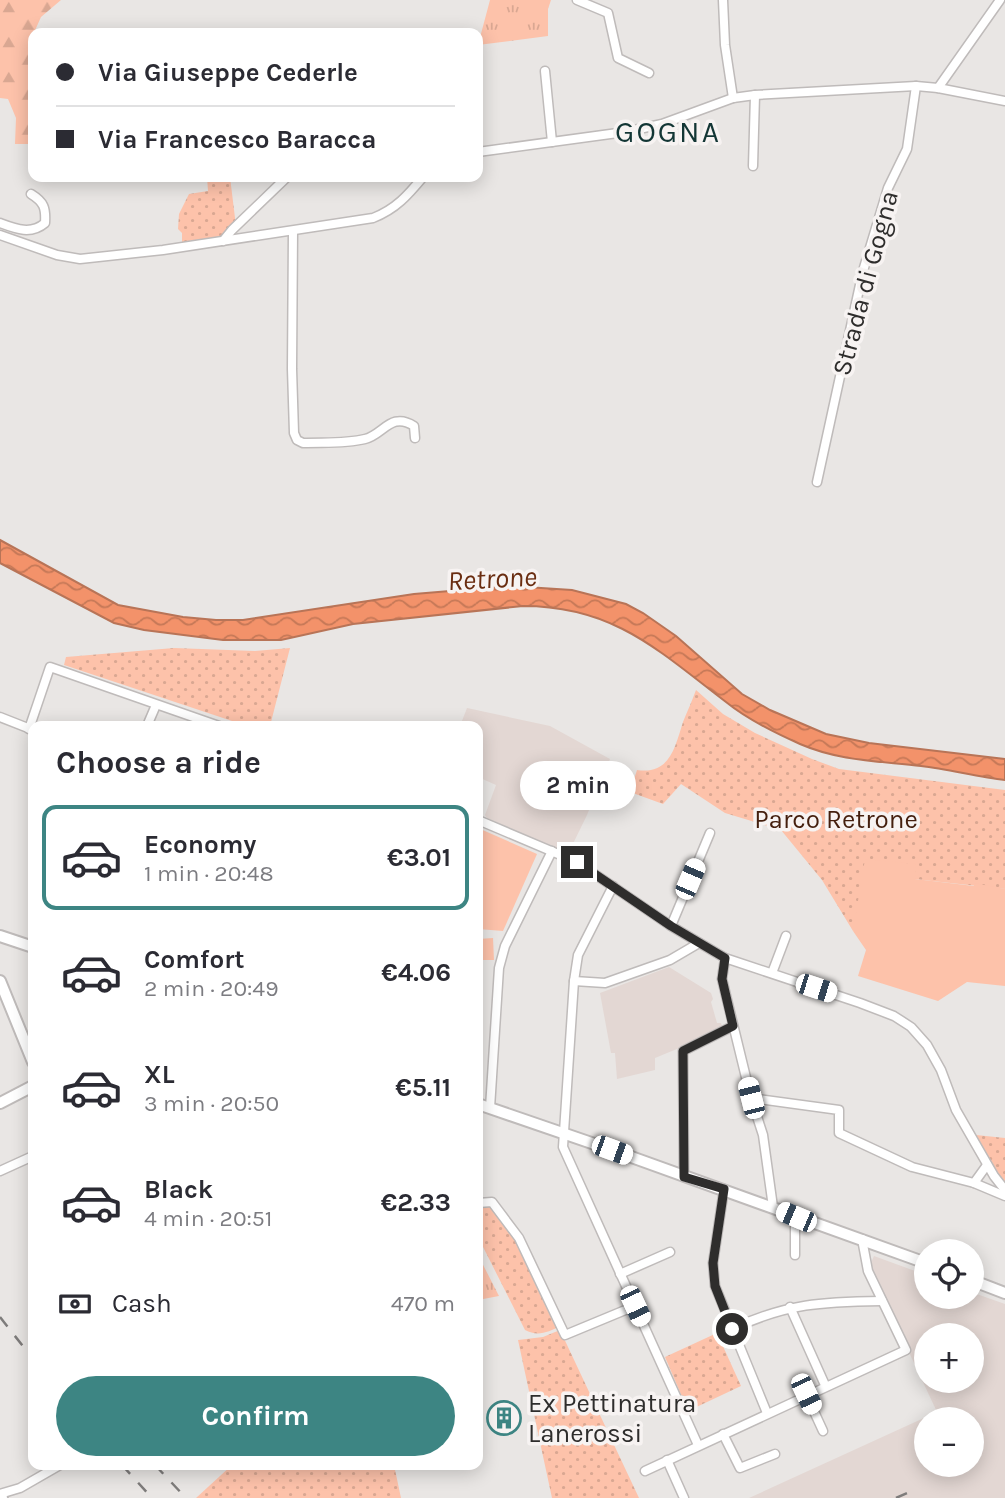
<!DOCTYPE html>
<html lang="en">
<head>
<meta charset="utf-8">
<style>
  body { margin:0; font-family:Karla,sans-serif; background:#f2f2f3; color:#2b2b33; height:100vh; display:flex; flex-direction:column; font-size:26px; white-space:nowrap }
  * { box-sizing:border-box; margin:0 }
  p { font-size:23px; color:#7c7c81 }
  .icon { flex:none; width:38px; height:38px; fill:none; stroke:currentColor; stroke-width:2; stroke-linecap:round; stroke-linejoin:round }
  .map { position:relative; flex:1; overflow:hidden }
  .side { position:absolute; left:28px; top:721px; width:455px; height:749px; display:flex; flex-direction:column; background:#fff; border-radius:14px; box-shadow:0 4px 18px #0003 }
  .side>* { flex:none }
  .top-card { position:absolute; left:28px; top:28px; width:455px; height:154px; border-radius:14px; box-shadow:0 4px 18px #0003; display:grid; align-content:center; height:154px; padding:0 28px; background:#fff }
  .buttons { position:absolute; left:914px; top:1239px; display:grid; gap:14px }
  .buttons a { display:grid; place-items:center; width:70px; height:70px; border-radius:50%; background:#fff; box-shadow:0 4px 18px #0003; font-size:35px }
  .end { position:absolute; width:32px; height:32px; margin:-16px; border:9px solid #2e2d2c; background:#fff; box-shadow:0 0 0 4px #fff }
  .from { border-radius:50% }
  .bubble { position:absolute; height:49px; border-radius:24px; background:#fff; box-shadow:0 4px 18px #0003; font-size:23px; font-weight:700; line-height:49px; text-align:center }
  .car { position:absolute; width:21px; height:42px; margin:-21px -10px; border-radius:9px; box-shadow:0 0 5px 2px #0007; background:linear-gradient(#fff 24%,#345 0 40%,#fff 0 76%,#345 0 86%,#fff 0) }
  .top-card b { display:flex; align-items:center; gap:24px; height:66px; font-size:26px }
  .top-card b+b { border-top:2px solid #e1e1e2 }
  .top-card i { width:18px; height:18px; background:#2b2b33 }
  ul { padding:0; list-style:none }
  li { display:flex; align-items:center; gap:21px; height:105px; margin:0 14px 10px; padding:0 14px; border:4px solid transparent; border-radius:14px }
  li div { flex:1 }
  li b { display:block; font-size:26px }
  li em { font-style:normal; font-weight:700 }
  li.active { border-color:#3d8583 }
  li>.icon { width:63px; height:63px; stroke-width:1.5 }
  h2 { padding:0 28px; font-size:32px; line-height:84px }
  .pay { display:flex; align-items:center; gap:18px; height:77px; padding:0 28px; font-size:26px }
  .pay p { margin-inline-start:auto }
  .cta { display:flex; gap:14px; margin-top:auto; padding:14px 28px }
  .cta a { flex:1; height:80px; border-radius:42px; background:#3d8583; color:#fff; font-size:28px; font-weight:700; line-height:80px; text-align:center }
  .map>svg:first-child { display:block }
</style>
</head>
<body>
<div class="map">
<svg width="1005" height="1498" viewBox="0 0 1005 1498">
  <defs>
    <pattern id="grass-tufts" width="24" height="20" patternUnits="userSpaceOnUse" patternTransform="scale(1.75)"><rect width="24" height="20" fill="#fdc2aa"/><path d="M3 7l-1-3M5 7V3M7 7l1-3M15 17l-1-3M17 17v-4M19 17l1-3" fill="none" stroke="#d9a792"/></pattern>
    <pattern id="forest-firs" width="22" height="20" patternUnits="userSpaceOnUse" patternTransform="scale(1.75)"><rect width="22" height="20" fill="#fdc2aa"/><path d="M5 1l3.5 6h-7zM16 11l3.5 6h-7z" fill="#d9a792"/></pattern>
    <pattern id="park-dots" width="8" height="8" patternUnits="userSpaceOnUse" patternTransform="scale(1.75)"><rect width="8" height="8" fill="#fdc2aa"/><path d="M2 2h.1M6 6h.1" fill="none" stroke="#d9a792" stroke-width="1.8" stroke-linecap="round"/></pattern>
    <pattern id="water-waves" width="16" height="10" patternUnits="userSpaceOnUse" patternTransform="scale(1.75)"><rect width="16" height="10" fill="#f3926a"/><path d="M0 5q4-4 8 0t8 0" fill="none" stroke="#c57857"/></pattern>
  </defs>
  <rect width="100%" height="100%" fill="#e9e6e4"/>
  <!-- built -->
  <g fill="#e3d7d3" fill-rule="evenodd">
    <polygon points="467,708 550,726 610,759 587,815 568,854 487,818 485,815 496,785 478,777 478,726 460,726"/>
    <polygon points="669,967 711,993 713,999 711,1002 717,1023 721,1023 723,1030 655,1058 655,1070 617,1079 615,1053 611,1053 600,993"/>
    <path d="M874 1256 926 1275V1297H971V1292L1005 1304V1498H749L937 1412 869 1267ZM926 1335H971V1381H926ZM926 1419H971V1465H926Z"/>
  </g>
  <!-- grass -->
  <g fill="url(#grass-tufts)">
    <polygon points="490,0 551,0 548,9 548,36 478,45"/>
    <polygon points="478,1255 499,1296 478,1300"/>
  </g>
  <!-- forest -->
  <polygon fill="url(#forest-firs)" points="0,0 61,0 41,17 28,46 33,52 33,144 15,144 16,118 8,99 0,98"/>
  <!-- park -->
  <g fill="url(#park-dots)">
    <polygon points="207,177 230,177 236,226 223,239 182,245 182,233 178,229 179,214 189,194 208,191"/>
    <polygon points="174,648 255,651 290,648 270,726 247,726 64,665 66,657"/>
    <path d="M696 690 723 714 755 733 812 759 839 769 1005 790V889L914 879 915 864 853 931 822 880 781 830 725 813 681 784 663 804 630 792 637 770C670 775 675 747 683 722 687 712 692 701 696 690Z"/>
    <polygon points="976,1135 1005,1138 1005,1185"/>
    <path d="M492 1202 519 1238 561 1326C548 1332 538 1337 525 1330L478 1237V1203Z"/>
    <polygon points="560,1330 639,1498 552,1498 518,1340 543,1337"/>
    <polygon points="717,1333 741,1386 688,1411 665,1357"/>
    <polygon points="232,1465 394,1465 401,1498 196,1498"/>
  </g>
  <!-- pitch -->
  <g fill="#fdc2aa">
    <polygon points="478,828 537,854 503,931 478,929"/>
    <polygon points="865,859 916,864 915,879 974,886 974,883 1005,889 1005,986 967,982 938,1001 858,976 866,950 853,931"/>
    <polygon points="493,938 494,960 478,960 478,939"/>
  </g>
  <!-- water -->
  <path fill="url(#water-waves)" stroke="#b87457" stroke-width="2" d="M0 540 118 605 183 617 216 620H243L414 594 510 586 572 590 626 604 643 613 676 636 742 694 770 710 826 734 869 743 1005 759V780C977 777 949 769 921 766 879 761 839 761 800 744 775 733 747 719 726 702 659 651 614 606 523 606L353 624 281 640H223L144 630 114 623 0 563Z"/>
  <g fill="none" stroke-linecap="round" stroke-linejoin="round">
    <!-- minor casing -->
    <g stroke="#bfbbba" stroke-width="11">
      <g id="minor">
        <polyline points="577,0 608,13 618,58 649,73"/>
        <polyline points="723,0 725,45 733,98"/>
        <polyline points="545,71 552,142"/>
        <polyline points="938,88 1000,0"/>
        <polyline points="478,152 625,132 662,124 733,98 755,95 916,86 938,88 1005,101"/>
        <polyline points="753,166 755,95"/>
        <path d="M0 223C16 229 31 235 45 223 46 208 44 202 31 194"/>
        <path d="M293 231 292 369 294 433 297 440 303 443C323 442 345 444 365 439 383 435 391 411 414 426L415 438"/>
        <path d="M0 235 57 255 80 259 163 250 373 218C396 209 408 195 423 177"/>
        <polyline points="223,241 232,230 287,177"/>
        <polyline points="817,482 863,271 888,188 907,149 916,86"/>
        <polyline points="0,717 33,730"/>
        <polyline points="147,726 156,705"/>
        <polyline points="29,729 50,667 219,726"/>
        <polyline points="478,820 577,862 671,926 725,958 860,1003 894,1016 911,1027 927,1045 941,1070 956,1110 994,1176 1005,1190"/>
        <polyline points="613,886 578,955 574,981 563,1147 698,1445"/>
        <polyline points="671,926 710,833"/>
        <polyline points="725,958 722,979 751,1098 763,1135 773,1207"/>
        <polyline points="772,973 786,936"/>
        <polyline points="574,981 605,983 670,960 699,943"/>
        <polyline points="751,1098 839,1110 839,1133 912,1167 974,1183"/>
        <polyline points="490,1108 499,968 505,946 552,851"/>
        <polyline points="987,1165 974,1183 1005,1196"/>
        <polyline points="0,1171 33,1156"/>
        <polyline points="684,1176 683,1051 733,1026"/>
        <polyline points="724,1189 713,1263 715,1286 767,1413"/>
        <polyline points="478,1203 492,1202 519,1238 565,1335 635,1306"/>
        <polyline points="795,1255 795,1217"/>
        <polyline points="620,1274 670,1252"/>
        <polyline points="790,1307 825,1385"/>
        <path d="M732 1329C788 1303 822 1302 882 1301"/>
        <polyline points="806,1394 823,1431"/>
        <polyline points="723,1434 740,1468 775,1454"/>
        <polyline points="667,1460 684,1498"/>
        <polyline points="645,1471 906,1350 868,1271 862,1239"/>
        <polyline points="0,1494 20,1488 60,1465"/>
      </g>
    </g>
    <!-- secondary casing -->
    <g stroke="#bfbbba" stroke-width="14">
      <g id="secondary">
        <polyline points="0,936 33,947"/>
        <polyline points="0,981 33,1062"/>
        <polyline points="0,1103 33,1086"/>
        <polyline points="478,1104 612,1150 926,1263"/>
        <polyline points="971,1280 1005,1293"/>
        <polyline points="0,1496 2,1498"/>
      </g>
    </g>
    <!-- minor -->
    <use href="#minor" stroke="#fff" stroke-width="8"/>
    <!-- secondary -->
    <use href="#secondary" stroke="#fff" stroke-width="10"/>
    <!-- rail -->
    <g stroke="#7e7c7b" stroke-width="2.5" stroke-dasharray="12 12" stroke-linecap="butt">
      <polyline points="0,1317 33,1359"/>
      <polyline points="122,1465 152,1498"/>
      <polyline points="155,1465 186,1498"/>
      <polyline points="896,1498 907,1493"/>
    </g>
  </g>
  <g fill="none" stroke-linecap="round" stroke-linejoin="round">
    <!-- route -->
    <polyline stroke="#2e2d2c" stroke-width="9" points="577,862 671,926 725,958 722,979 733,1026 683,1051 684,1177 724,1189 713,1263 715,1286 732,1329"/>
  </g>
  <!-- icons -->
  <defs>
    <g id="building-ring" transform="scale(1.75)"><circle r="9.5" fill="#f7f3f2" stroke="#3d8583" stroke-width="1.5"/><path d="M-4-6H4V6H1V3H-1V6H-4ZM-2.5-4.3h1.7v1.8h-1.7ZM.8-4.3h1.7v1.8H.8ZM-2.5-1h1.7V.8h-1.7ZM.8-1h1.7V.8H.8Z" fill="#3d8583"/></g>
  </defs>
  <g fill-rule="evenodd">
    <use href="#building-ring" x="504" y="1418"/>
  </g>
  <g text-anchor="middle" stroke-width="7" stroke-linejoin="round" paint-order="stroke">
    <!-- street labels -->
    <g font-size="26" fill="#2e2d2c" stroke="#f7f3f2">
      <text transform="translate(865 283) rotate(-75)" y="9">Strada di Gogna</text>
    </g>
    <!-- park labels -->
    <g font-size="26" fill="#441f0e" stroke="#f7f3f2">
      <text x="836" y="828">Parco Retrone</text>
    </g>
    <!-- poi labels -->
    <g font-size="26" fill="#2e2d2c" stroke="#f7f3f2" text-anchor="start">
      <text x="528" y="1412">Ex Pettinatura<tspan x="528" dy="30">Lanerossi</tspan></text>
    </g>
    <!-- water labels -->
    <g font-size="28" font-style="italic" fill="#6a2d11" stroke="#f7f3f2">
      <text transform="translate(492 578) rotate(-3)" y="10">Retrone</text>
    </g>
    <!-- quarter labels -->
    <g font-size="30" letter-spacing="2" fill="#133635" stroke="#f7f3f2">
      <text x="668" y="142">GOGNA</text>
    </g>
  </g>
</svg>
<div class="buttons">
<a><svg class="icon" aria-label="locate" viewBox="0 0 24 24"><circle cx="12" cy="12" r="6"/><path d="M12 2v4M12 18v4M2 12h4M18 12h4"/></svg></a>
<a>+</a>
<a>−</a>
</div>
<i class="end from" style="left:732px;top:1329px"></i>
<i class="end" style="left:577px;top:862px"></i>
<div class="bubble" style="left:520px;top:761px;width:116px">2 min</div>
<i class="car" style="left:690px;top:879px;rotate:23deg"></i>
<i class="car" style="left:816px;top:988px;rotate:108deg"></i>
<i class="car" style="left:751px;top:1098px;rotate:346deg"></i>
<i class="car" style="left:612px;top:1150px;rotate:110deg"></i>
<i class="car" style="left:796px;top:1217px;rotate:293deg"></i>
<i class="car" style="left:635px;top:1306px;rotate:155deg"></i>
<i class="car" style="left:806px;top:1394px;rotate:155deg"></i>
<div class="top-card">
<b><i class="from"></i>Via Giuseppe Cederle</b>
<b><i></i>Via Francesco Baracca</b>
</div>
<section class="side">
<h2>Choose a ride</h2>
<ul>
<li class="active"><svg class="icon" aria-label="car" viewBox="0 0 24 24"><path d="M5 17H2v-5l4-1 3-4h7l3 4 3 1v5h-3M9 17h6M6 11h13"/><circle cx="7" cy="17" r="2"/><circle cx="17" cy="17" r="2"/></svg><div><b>Economy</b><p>1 min · 20:48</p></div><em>€3.01</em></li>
<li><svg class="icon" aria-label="car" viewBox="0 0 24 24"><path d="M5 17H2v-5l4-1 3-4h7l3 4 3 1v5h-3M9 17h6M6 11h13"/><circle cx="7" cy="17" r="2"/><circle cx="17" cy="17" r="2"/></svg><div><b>Comfort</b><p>2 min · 20:49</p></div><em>€4.06</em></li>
<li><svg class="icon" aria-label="car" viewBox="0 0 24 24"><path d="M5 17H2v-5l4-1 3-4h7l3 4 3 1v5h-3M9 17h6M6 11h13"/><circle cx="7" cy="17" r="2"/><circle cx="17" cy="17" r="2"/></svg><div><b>XL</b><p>3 min · 20:50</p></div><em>€5.11</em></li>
<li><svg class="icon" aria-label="car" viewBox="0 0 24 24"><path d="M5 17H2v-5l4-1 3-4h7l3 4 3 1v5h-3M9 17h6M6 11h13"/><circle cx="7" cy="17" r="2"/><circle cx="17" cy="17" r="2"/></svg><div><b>Black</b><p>4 min · 20:51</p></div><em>€2.33</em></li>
</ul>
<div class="pay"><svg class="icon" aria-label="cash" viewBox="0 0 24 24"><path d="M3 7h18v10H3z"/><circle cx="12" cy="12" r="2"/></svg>Cash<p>470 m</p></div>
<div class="cta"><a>Confirm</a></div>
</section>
</div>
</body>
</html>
